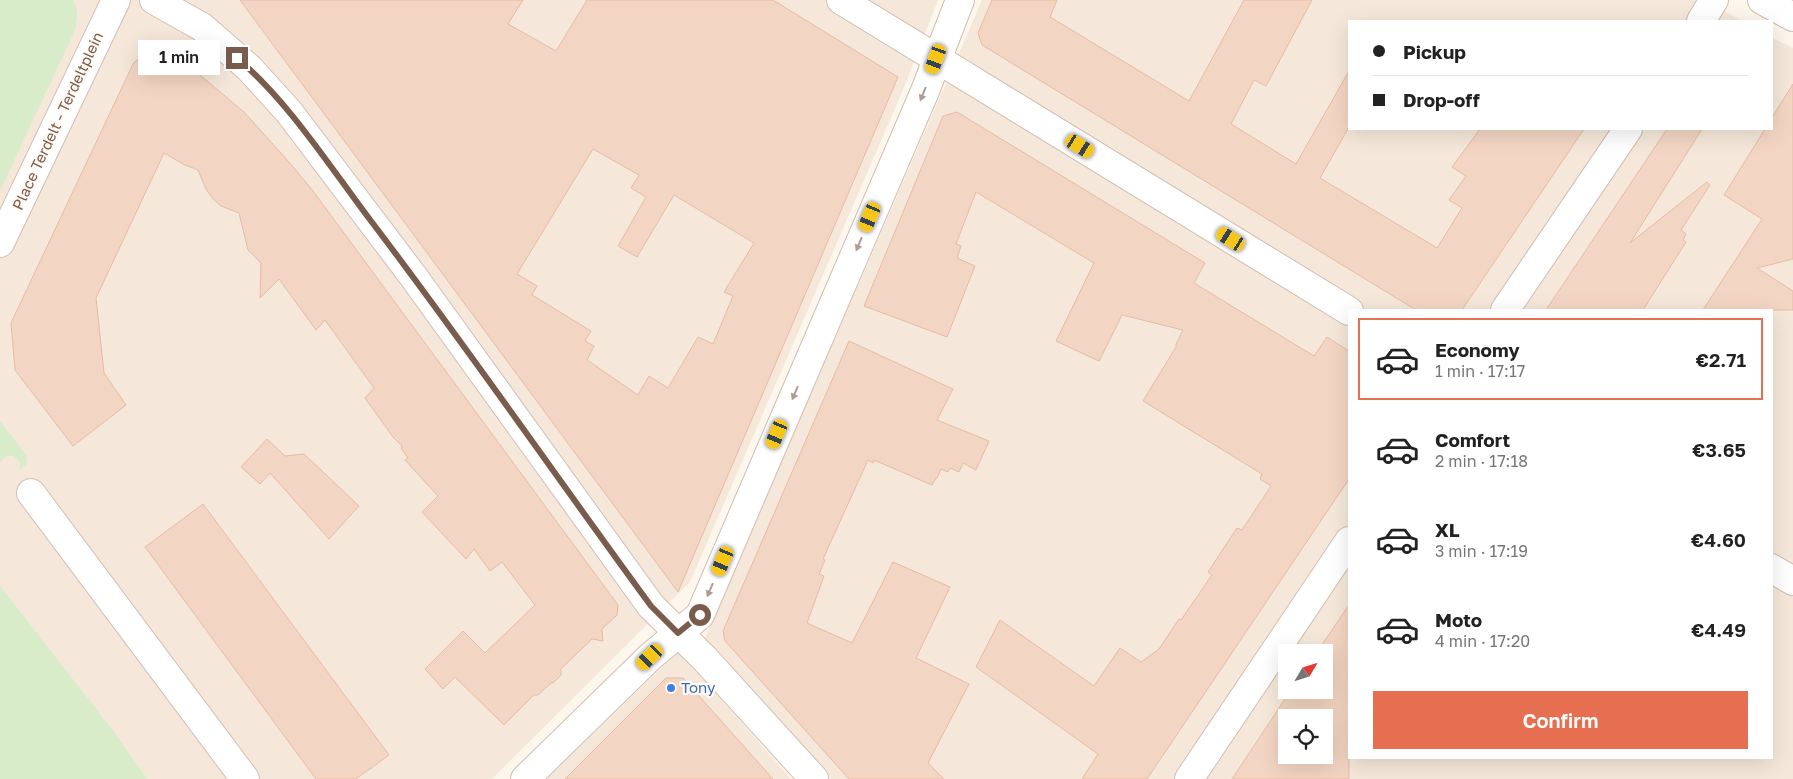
<!DOCTYPE html>
<html lang="en">
<head>
<meta charset="utf-8">
<style>
  body { margin:0; font-family:"Golos Text",sans-serif; background:#f6f6f6; color:#222; height:100vh; display:flex; flex-direction:column; font-size:19px; white-space:nowrap }
  * { box-sizing:border-box; margin:0 }
  p { font-size:16px; color:#767676 }
  .icon { flex:none; width:28px; height:28px; fill:none; stroke:currentColor; stroke-width:2; stroke-linecap:round; stroke-linejoin:round }
  .map { position:relative; flex:1; overflow:hidden }
  .details { position:absolute; left:1348px; top:309px; width:425px; height:450px; display:flex; flex-direction:column; background:#fff; border-radius:0px; box-shadow:0 5px 20px #0002 }
  .details>* { flex:none }
  .hud { position:absolute; left:1348px; top:20px; width:425px; height:110px; border-radius:0px; box-shadow:0 5px 20px #0002; display:grid; align-content:center; height:110px; padding:0 25px; background:#fff }
  .needle { width:32px; rotate:52deg }
  .fabs { position:absolute; left:1278px; top:644px; display:grid; gap:10px }
  .fabs a { display:grid; place-items:center; width:55px; height:55px; border-radius:0px; background:#fff; box-shadow:0 5px 20px #0002; font-size:25px }
  .end { position:absolute; width:22px; height:22px; margin:-11px; border:6px solid #7a5c4d; background:#fff; box-shadow:0 0 0 2px #fff }
  .from { border-radius:50% }
  .bubble { position:absolute; height:35px; border-radius:0px; background:#fff; box-shadow:0 5px 20px #0002; font-size:16px; font-weight:600; line-height:35px; text-align:center }
  .car { position:absolute; width:15px; height:30px; margin:-15px -8px; border-radius:6px; box-shadow:0 0 4px 1px #0007; background:linear-gradient(#f5c518 24%,#345 0 40%,#f5c518 0 76%,#345 0 86%,#f5c518 0) }
  .hud b { display:flex; align-items:center; gap:18px; height:48px; font-size:19px }
  .hud b+b { border-top:1px solid #e0e0e0 }
  .hud i { width:12px; height:12px; background:#222 }
  ul { padding:9px 0 0; list-style:none }
  li { display:flex; align-items:center; gap:15px; height:82px; margin:0 10px 8px; padding:0 15px; border:2px solid transparent; border-radius:0px }
  li div { flex:1 }
  li b { display:block; font-size:19px }
  li em { font-style:normal; font-weight:600 }
  li.selected { border-color:#e76f51 }
  li>.icon { width:45px; height:45px; stroke-width:1.5 }
  .primary-button { display:flex; gap:10px; margin-top:auto; padding:10px 25px }
  .primary-button a { flex:1; height:58px; border-radius:0px; background:#e76f51; color:#fff; font-size:20px; font-weight:600; line-height:58px; text-align:center }
  .map>svg:first-child { display:block }
</style>
</head>
<body>
<div class="map">
<svg width="1793" height="779" viewBox="0 0 1793 779">
  <rect width="100%" height="100%" fill="#fdf6ec"/>
  <!-- residential -->
  <g fill="#f5e8da" fill-rule="evenodd">
    <polygon points="0,0 938,0 903,90 690,582 492,779 0,779"/>
    <path d="M982 0H1704L1743 21H1349V129H1771V37L1793 48V779H831L705 638ZM1349 310H1771V758H1349ZM1286 652H1324V690H1286ZM1286 718H1324V755H1286Z"/>
    <polygon points="679,651 791,779 546,779"/>
  </g>
  <!-- green -->
  <g fill="#d8ecc9">
    <path d="M0 0H73C79 9 77 19 75 30L0 191Z"/>
    <polygon points="0,421 27,456 26,465 19,470 20,462 14,456 6,456 0,462"/>
    <polygon points="0,586 115,733 147,779 0,779"/>
  </g>
  <!-- building -->
  <g fill="#f3d5c3" stroke="#e6bba3" fill-rule="evenodd">
    <path d="M240 0H523L508 24 556 51 587 0H773L898 77 678 592ZM593 149 639 175 631 188 646 197 618 246 637 257 674 195 754 243 724 292 733 296 713 344 698 337 668 388 649 376 638 395 587 360 594 346 585 341 591 331 532 295 537 286 517 274Z"/>
    <polygon points="992,0 1057,0 1050,17 1189,101 1244,0 1312,0 1266,86 1254,80 1231,124 1296,164 1349,71 1349,127 1320,178 1437,248 1462,208 1449,200 1466,176 1452,167 1480,129 1584,129 1462,310 1416,310 982,45 978,33"/>
    <polygon points="161,50 172,53 182,60 244,112 289,162 313,191 618,605 617,615 602,629 603,641 592,639 561,669 561,675 553,683 551,683 538,695 534,695 504,725 455,677 443,689 425,669 463,631 485,653 535,605 502,562 490,571 474,549 466,559 422,512 438,496 405,460 408,458 401,448 402,446 393,437 365,398 374,388 325,320 316,330 279,279 260,298 261,263 248,250 239,213 221,206 213,199 206,189 198,170 185,165 164,153 96,298 104,373 126,405 73,446 15,370 11,323 133,64 143,54"/>
    <polygon points="1793,84 1793,259 1757,268 1793,291 1793,310 1703,310 1762,219 1724,195 1765,129 1771,129 1771,119"/>
    <polygon points="957,112 1205,263 1194,283 1314,356 1327,337 1349,351 1349,479 1147,779 1082,779 1098,754 976,667 1000,620 1094,686 1120,648 1141,662 1159,649 1179,619 1181,620 1212,575 1208,572 1237,528 1242,530 1271,486 1260,479 1262,474 1143,401 1176,347 1176,344 1183,330 1122,315 1099,361 1056,341 1094,263 976,192 956,244 961,246 957,258 975,266 947,337 864,306 943,116"/>
    <polygon points="1667,129 1702,129 1630,243 1707,182 1710,185 1681,230 1686,234 1683,240 1686,242 1643,310 1546,310"/>
    <polygon points="849,341 953,389 937,420 989,441 976,470 963,463 959,472 950,468 948,472 941,469 937,478 936,478 932,485 874,460 873,463 868,460 823,559 825,560 819,574 824,576 807,623 852,643 893,562 950,587 916,658 969,684 928,763 944,779 849,779 725,641 723,631"/>
    <polygon points="267,439 285,456 304,454 359,506 329,539 270,473 260,484 241,467"/>
    <polygon points="203,504 389,755 356,779 316,779 145,547"/>
    <path d="M1349 605V779H1232L1291 690H1324V652H1317ZM1286 718H1324V755H1286Z"/>
    <polygon points="666,678 683,678 773,779 565,779"/>
  </g>
  <g fill="none" stroke-linecap="round" stroke-linejoin="round">
    <!-- minor casing -->
    <g stroke="#d1beb0" stroke-width="30">
      <g id="minor">
        <polyline points="154,0 202,27 249,68 289,112 413,276 651,606 705,659 814,779"/>
        <polyline points="841,0 1349,311"/>
        <polyline points="1762,0 1793,17"/>
        <polyline points="1701,21 1714,0"/>
        <polyline points="0,243 116,0"/>
        <polyline points="1505,310 1628,129"/>
        <polyline points="31,493 245,779"/>
        <polyline points="1771,568 1793,581"/>
        <polyline points="525,779 650,657 700,615 925,91 960,0"/>
        <polyline points="1189,779 1349,541"/>
      </g>
    </g>
    <!-- minor -->
    <use href="#minor" stroke="#fff" stroke-width="28"/>
  </g>
  <!-- one-way arrows -->
  <defs><path id="oneway-solid" d="M-6-.8H1V-3.2L6.5 0L1 3.2V.8H-6Z" transform="scale(1.25)"/></defs>
  <g fill="#af9d94">
    <use href="#oneway-solid" transform="translate(923 94) rotate(112)"/>
    <use href="#oneway-solid" transform="translate(859 244) rotate(113)"/>
    <use href="#oneway-solid" transform="translate(795 393) rotate(113)"/>
    <use href="#oneway-solid" transform="translate(710 590) rotate(113)"/>
  </g>
  <g fill="none" stroke-linecap="round" stroke-linejoin="round">
    <!-- route -->
    <path stroke="#7a5c4d" stroke-width="6" d="M237 58C289 102 330 167 371 221 467 347 557 478 651 606L678 633 700 615"/>
  </g>
  <!-- markers -->
  <circle fill="#3f7fe0" stroke="#fffaf3" stroke-width="2" cx="671" cy="688" r="5"/>
  <g text-anchor="middle" stroke-width="4.5" stroke-linejoin="round" paint-order="stroke">
    <!-- street labels -->
    <g font-size="15" fill="#7a5c4d" stroke="#fffaf3">
      <text transform="translate(58 121) rotate(-65)" y="5">Place Terdelt - Terdeltplein</text>
    </g>
    <!-- shop labels -->
    <g font-size="15" fill="#366cbe" stroke="#fffaf3" text-anchor="start">
      <text x="681" y="693">Tony</text>
    </g>
  </g>
</svg>
<div class="fabs">
<a><svg class="needle" viewBox="-14 -14 28 28"><path d="M0-13l5 13h-10z" fill="#e53935"/><path d="M0 13l5-13h-10z" fill="#767676"/></svg></a>
<a><svg class="icon" aria-label="locate" viewBox="0 0 24 24"><circle cx="12" cy="12" r="6"/><path d="M12 2v4M12 18v4M2 12h4M18 12h4"/></svg></a>
</div>
<i class="end from" style="left:700px;top:615px"></i>
<i class="end" style="left:237px;top:58px"></i>
<div class="bubble" style="left:138px;top:40px;width:82px">1 min</div>
<i class="car" style="left:936px;top:59px;rotate:200deg"></i>
<i class="car" style="left:1080px;top:146px;rotate:121deg"></i>
<i class="car" style="left:870px;top:217px;rotate:203deg"></i>
<i class="car" style="left:1231px;top:239px;rotate:302deg"></i>
<i class="car" style="left:777px;top:434px;rotate:203deg"></i>
<i class="car" style="left:723px;top:561px;rotate:203deg"></i>
<i class="car" style="left:650px;top:657px;rotate:226deg"></i>
<div class="hud">
<b><i class="from"></i>Pickup</b>
<b><i></i>Drop-off</b>
</div>
<section class="details">
<ul>
<li class="selected"><svg class="icon" aria-label="car" viewBox="0 0 24 24"><path d="M5 17H2v-5l4-1 3-4h7l3 4 3 1v5h-3M9 17h6M6 11h13"/><circle cx="7" cy="17" r="2"/><circle cx="17" cy="17" r="2"/></svg><div><b>Economy</b><p>1 min · 17:17</p></div><em>€2.71</em></li>
<li><svg class="icon" aria-label="car" viewBox="0 0 24 24"><path d="M5 17H2v-5l4-1 3-4h7l3 4 3 1v5h-3M9 17h6M6 11h13"/><circle cx="7" cy="17" r="2"/><circle cx="17" cy="17" r="2"/></svg><div><b>Comfort</b><p>2 min · 17:18</p></div><em>€3.65</em></li>
<li><svg class="icon" aria-label="car" viewBox="0 0 24 24"><path d="M5 17H2v-5l4-1 3-4h7l3 4 3 1v5h-3M9 17h6M6 11h13"/><circle cx="7" cy="17" r="2"/><circle cx="17" cy="17" r="2"/></svg><div><b>XL</b><p>3 min · 17:19</p></div><em>€4.60</em></li>
<li><svg class="icon" aria-label="car" viewBox="0 0 24 24"><path d="M5 17H2v-5l4-1 3-4h7l3 4 3 1v5h-3M9 17h6M6 11h13"/><circle cx="7" cy="17" r="2"/><circle cx="17" cy="17" r="2"/></svg><div><b>Moto</b><p>4 min · 17:20</p></div><em>€4.49</em></li>
</ul>
<div class="primary-button"><a>Confirm</a></div>
</section>
</div>
</body>
</html>
